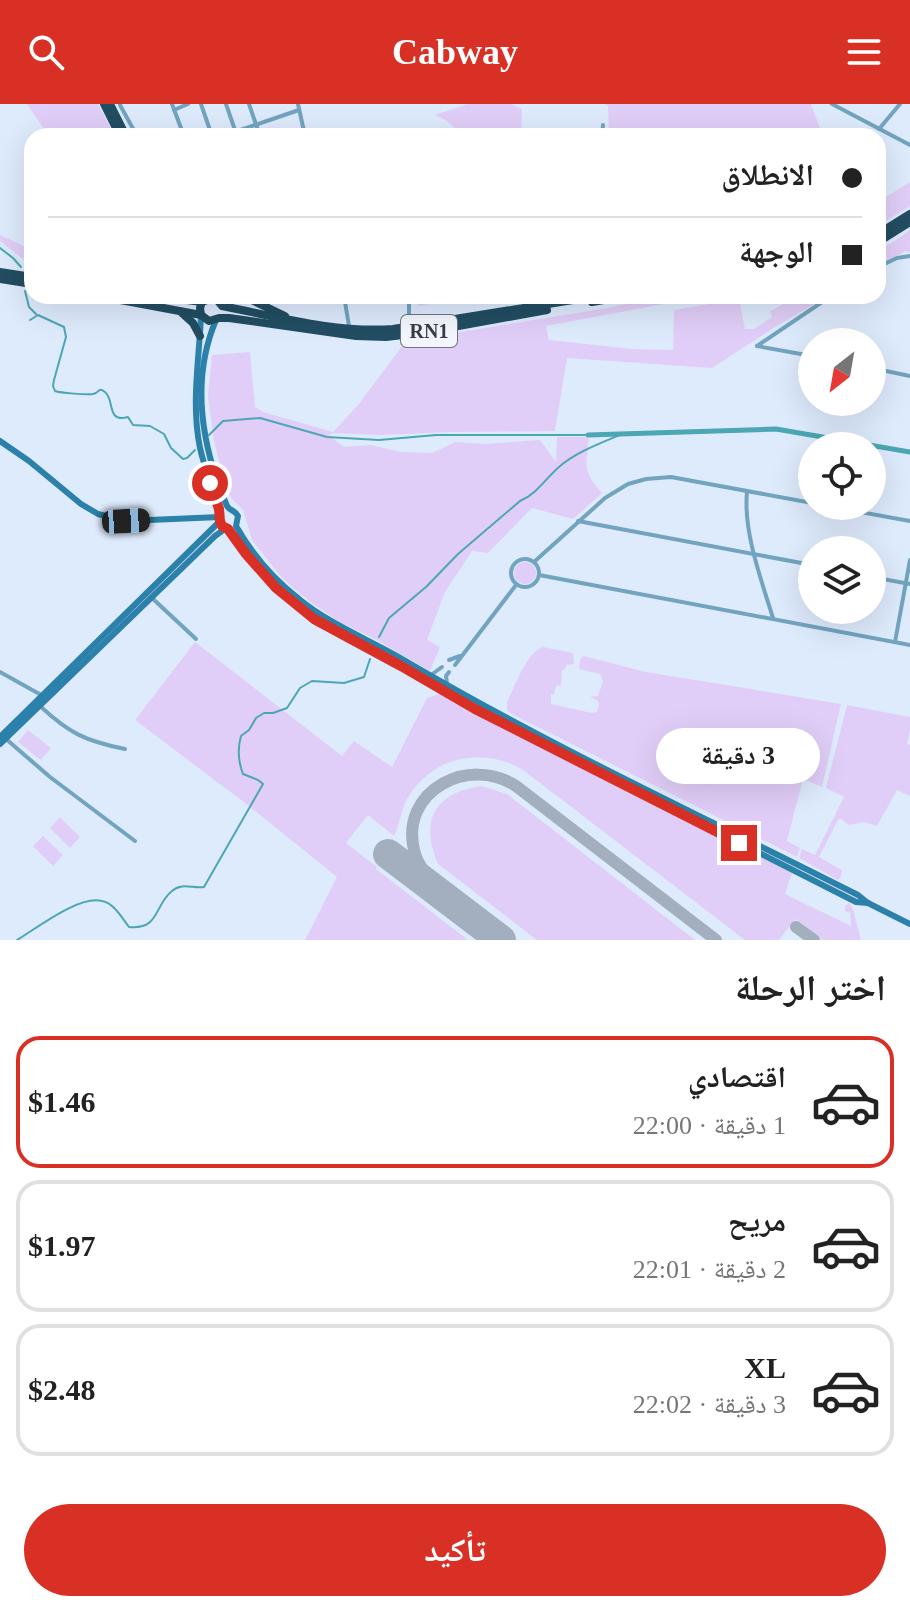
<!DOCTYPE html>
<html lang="ar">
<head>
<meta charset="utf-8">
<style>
  body { margin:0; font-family:"Times New Roman","Noto Naskh Arabic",serif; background:#f2f2f2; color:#222; direction:rtl; height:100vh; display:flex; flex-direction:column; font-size:30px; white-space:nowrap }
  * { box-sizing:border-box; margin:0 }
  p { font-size:26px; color:#767676 }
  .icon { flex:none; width:44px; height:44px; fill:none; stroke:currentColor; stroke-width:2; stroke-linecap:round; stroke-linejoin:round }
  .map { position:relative; height:836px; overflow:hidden; direction:ltr }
  .panel { display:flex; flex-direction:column; background:#fff; flex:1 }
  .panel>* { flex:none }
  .guide { position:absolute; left:24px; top:24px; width:862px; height:176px; border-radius:24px; box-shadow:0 8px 32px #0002; direction:rtl; display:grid; align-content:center; height:176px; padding:0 24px; background:#fff }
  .needle { width:52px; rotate:211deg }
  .tools { position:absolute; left:798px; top:224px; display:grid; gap:16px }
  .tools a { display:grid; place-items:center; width:88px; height:88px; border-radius:50%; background:#fff; box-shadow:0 8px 32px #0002; font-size:40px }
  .end { position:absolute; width:36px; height:36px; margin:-18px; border:10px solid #d93025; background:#fff; box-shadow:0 0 0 4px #fff }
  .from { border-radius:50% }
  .bubble { position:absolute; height:56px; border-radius:28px; background:#fff; box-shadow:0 8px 32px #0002; font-size:26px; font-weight:700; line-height:56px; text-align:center; direction:rtl }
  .car { position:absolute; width:24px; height:48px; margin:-24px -12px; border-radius:10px; box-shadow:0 0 6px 2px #0007; background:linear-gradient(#222 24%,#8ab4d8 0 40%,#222 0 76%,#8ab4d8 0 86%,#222 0) }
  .guide b { display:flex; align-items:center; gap:28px; height:76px; font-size:30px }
  .guide b+b { border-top:2px solid #e0e0e0 }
  .guide i { width:20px; height:20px; background:#222 }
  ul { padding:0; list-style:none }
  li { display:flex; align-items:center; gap:24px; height:132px; margin:0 16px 12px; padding:0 8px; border:4px solid #e0e0e0; border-radius:24px }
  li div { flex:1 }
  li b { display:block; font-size:30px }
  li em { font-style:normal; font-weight:700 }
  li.active { border-color:#d93025 }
  li>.icon { width:72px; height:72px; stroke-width:1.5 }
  h2 { padding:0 24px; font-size:36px; line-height:96px }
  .button { display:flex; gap:16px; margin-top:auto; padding:16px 24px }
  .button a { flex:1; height:92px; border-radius:48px; background:#d93025; color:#fff; font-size:32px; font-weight:700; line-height:92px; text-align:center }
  header { display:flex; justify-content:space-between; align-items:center; height:104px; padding:0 24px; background:#d93025; color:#fff; font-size:36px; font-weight:700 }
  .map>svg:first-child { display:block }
</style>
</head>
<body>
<header><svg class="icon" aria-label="menu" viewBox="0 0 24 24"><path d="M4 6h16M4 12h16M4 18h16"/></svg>Cabway<svg class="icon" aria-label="search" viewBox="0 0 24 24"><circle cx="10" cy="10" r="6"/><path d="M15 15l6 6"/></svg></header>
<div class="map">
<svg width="910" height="836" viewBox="0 0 910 836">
  <rect width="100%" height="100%" fill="#deebfd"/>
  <!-- green -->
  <g fill="#e1cef8">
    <polygon points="27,0 98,0 115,32 49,32"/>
    <polygon points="469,0 511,0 522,5 521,31 464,32 444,15 434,11"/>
    <polygon points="605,0 811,0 823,32 609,32 608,2"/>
    <polygon points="910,78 910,102 878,122 878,98"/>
    <polygon points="910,126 910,148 905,147 878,163 878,145 892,139"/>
    <polygon points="0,131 32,146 32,160 27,158 0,137"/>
    <polygon points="418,192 466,192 466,194 418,202"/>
    <path d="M663 192V200L546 222 549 236 632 245 673 246 674 206 739 195 745 225H754L772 213 770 207 786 199 789 192H828L775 223 712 264 567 254 555 327 450 328 381 331 333 329 329 331 344 343 371 341 401 348 432 349 455 338 484 340 540 336 556 358 557 333H589C586 361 582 367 602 389L573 415 532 404 488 449 472 447 445 488 427 536 440 543 430 567 373 534 340 518 310 498 282 474 252 436 243 406 232 395 226 385 214 337 208 293 212 251 250 248 255 303 263 308 333 328 358 301 406 237 607 204Z"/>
    <circle cx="525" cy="469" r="11"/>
    <path d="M195 538 342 652 354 637 392 663 427 594 439 590 792 769 785 790 851 822 850 809 845 807V802L849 799 853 805 861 836H823L795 815 779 836H745L523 666C481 641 430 653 406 697 400 709 400 721 394 732L368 711 346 739 377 763 376 765 468 836H305L337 773 249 702 135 616Z"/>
    <path d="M543 543 573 549 574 560 567 561 564 566H562L561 581 556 582 554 590H551V600L592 609 597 608 599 600 597 596 590 593 598 592 603 577 600 570 579 565 580 556 583 552 646 568 841 600 822 683 803 675 787 737 800 744 797 753 510 609 507 606V598C515 582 526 549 543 543Z"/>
    <polygon points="847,601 910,613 910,626 907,640 910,641 910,692 897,686 877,722 864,718 849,721 841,715 838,716 819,753 842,766 841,773 838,776 799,754 802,745 815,751 844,693 826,684"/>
    <polygon points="28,626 51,644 41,656 18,638"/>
    <path d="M482 682 507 690 695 836H537L438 760C419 716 435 688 482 682Z"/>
    <polygon points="60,713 80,733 70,744 50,724"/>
    <polygon points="43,732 63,751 53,762 33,742"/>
  </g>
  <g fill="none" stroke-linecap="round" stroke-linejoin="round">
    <!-- stream -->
    <g stroke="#4ca6b4" stroke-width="2">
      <polyline points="0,144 13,154 21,163"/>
      <polyline points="25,187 29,203 36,210"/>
      <path d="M30 216 38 211 64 223 66 233 54 276 53 282 55 287C60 289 88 291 93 290 100 288 98 283 105 288 115 296 106 319 128 313L133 321 150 322 164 330 171 344 183 355 187 354 195 346"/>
      <polyline points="209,331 223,317 260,314 327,333 379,336 436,331 588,331"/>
      <path d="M379 533 389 514 426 483 458 450 520 397C537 390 545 375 559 363 576 348 601 339 622 330"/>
      <path d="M17 836C37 824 79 791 102 797 114 799 122 814 129 823 160 826 154 801 172 787 182 778 193 785 204 783L263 680 258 676 243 670C238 657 237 646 241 632L249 626 256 614 264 609H273L287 604 300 584 312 577 344 579 364 573 370 555"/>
    </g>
    <!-- canal -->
    <polyline stroke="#4ca6b4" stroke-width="5" points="588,331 776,325 910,348"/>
    <!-- taxiway -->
    <g stroke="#a3aebe" stroke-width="12">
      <path d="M450 797C437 782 418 766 414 746 400 687 468 651 516 682L716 836"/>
      <polyline points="796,823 814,836"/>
    </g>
    <!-- runway -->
    <polyline stroke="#a3aebe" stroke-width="30" points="388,750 501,836"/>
    <!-- street -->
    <g stroke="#72a4bf" stroke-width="4">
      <polyline points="172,0 184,32"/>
      <polyline points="201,0 212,32"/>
      <polyline points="226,0 237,32"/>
      <polyline points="249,0 260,32"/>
      <polyline points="298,0 305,32"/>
      <polyline points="832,0 910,41"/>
      <polyline points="120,1 137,32"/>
      <polyline points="174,6 188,0"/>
      <polyline points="879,25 900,0"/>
      <polyline points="223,32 299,6"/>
      <polyline points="287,32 304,26"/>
      <polyline points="602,32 603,21"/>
      <polyline points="878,163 897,154 910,152"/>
      <polyline points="311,192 340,192"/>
      <polyline points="344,192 349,222"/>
      <polyline points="409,222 409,192"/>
      <polyline points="757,242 831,192"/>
      <polyline points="757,242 812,252"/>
      <polyline points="872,264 910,272"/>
      <path d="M747 388C743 427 761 475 773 514"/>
      <polyline points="827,402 910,417"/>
      <polyline points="578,417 812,461"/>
      <circle cx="525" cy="469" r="14"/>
      <polyline points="534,458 605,394 628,380 646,375 671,373 812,399"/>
      <polyline points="539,471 910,541"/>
      <polyline points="872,473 910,480"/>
      <polyline points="152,494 196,535"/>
      <polyline points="895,538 910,456"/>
      <polyline points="449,556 460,552"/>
      <polyline points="455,561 516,481"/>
      <polyline points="0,568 43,592"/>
      <polyline points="431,571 442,563"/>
      <polyline points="447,579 446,572 449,568"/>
      <path d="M40 602C69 629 85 637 125 645"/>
      <polyline points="6,635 50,673 135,737"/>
    </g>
    <!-- secondary -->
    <g stroke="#2b81a9" stroke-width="6">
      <path d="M216 216C190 277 202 344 227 402 230 407 235 406 238 412L236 422C252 450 273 475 299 495 332 522 373 537 409 559 554 644 708 715 858 791L868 799 910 820"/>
      <polyline points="0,337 29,357 81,400 98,410 126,417 220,413"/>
      <polyline points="220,415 222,422 228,425 252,458 276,484 294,500 325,522 401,562 475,605 856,798 868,799"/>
      <path d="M0 633 217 420 221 411C215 388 205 367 200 344 191 300 199 257 201 212"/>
      <polyline points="0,640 215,432 226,424"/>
    </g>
    <!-- highway -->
    <g stroke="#224d62" stroke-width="8">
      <polyline points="104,0 120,32"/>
      <polyline points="110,0 126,32"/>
      <polyline points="878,130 910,110"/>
      <polyline points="878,138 910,118"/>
      <polyline points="0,168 32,173"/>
      <polyline points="0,175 32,180"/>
      <polyline points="99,192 201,211"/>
      <path d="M156 192 202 198 212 194 218 197 222 202C278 213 335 229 393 225L598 192"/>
      <polyline points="243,192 285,212"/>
      <polyline points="202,198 200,204 201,211 209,217 219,214 229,214 356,232 386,233 420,229 547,206"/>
      <polyline points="592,198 627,192"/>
      <polyline points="182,209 193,219 200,232"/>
    </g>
  </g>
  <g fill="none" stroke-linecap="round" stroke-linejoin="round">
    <!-- route -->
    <polyline stroke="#d93025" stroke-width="10" points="210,379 219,405 220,417 222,422 228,425 246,450 276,484 314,515 401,562 475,605 739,739"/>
  </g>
  <g text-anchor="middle" stroke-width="6" stroke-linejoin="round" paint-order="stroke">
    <!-- shield labels -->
    <rect fill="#f3f7fd" stroke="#6e757f" stroke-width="2" x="401" y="211" width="56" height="32" rx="6"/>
    <g font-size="20" font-weight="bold" fill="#353d49">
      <text x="429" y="234">RN1</text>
    </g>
  </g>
</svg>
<div class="tools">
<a><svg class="needle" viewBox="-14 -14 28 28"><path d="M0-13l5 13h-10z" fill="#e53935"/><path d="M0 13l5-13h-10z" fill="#767676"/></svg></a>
<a><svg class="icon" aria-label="locate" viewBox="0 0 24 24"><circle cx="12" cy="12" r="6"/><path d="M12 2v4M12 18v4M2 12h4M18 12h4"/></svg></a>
<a><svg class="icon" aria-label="layers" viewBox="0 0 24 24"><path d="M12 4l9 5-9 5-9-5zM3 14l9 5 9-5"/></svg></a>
</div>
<i class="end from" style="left:210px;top:379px"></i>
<i class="end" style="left:739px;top:739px"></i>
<div class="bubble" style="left:656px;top:624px;width:164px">3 دقيقة</div>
<i class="car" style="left:126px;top:417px;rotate:87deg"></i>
<div class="guide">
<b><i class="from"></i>الانطلاق</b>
<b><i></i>الوجهة</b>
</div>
</div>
<section class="panel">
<h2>اختر الرحلة</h2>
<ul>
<li class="active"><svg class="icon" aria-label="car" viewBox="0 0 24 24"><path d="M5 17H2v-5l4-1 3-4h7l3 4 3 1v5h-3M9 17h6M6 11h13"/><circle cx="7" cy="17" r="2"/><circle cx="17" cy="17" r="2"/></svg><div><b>اقتصادي</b><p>1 دقيقة · 22:00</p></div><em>$1.46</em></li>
<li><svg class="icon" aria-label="car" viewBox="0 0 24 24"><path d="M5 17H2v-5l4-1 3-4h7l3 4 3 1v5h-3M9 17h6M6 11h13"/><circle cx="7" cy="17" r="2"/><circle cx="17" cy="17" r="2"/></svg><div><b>مريح</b><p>2 دقيقة · 22:01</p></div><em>$1.97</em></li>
<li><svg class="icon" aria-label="car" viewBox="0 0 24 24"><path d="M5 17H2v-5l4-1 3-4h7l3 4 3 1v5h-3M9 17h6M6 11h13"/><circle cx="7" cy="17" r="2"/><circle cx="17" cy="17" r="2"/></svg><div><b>XL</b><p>3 دقيقة · 22:02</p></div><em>$2.48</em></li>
</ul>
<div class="button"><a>تأكيد</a></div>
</section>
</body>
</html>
